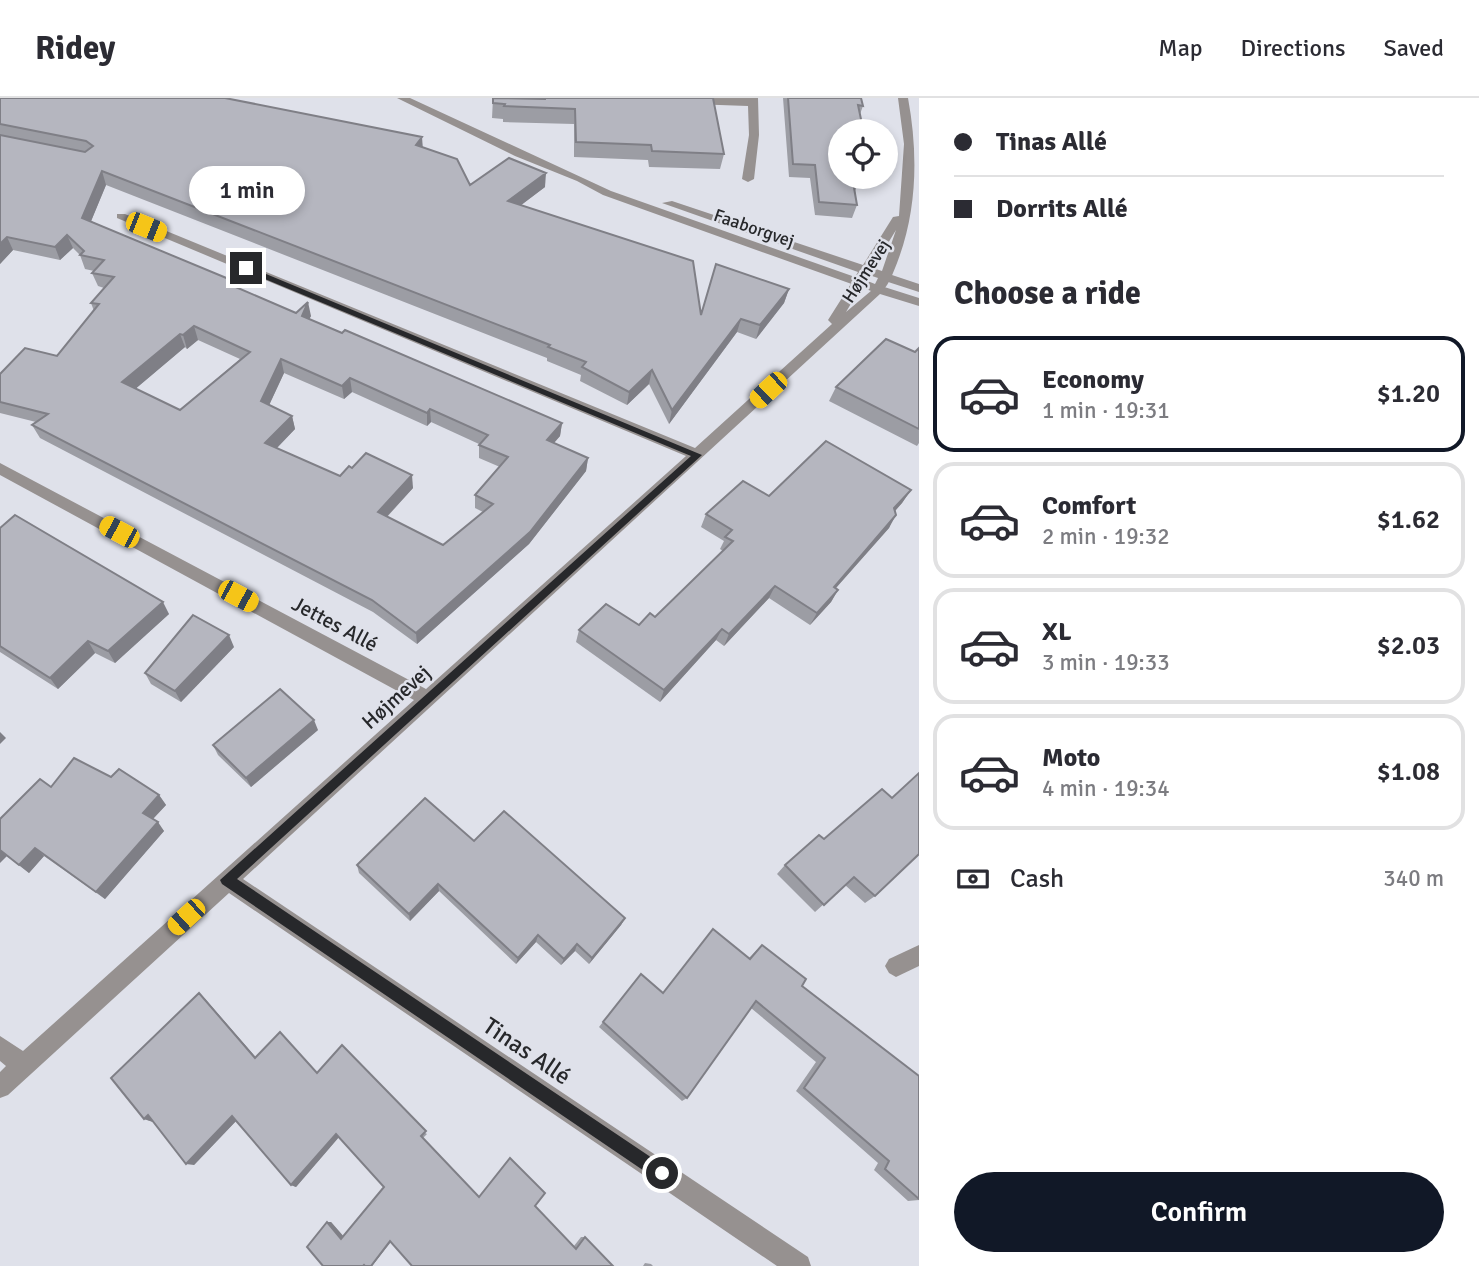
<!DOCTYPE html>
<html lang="en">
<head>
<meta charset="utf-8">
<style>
  body { margin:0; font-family:Signika,sans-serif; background:#f2f2f3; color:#2b2b33; height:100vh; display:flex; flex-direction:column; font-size:26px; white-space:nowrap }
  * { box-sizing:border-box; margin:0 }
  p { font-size:23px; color:#7c7c81 }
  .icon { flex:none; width:38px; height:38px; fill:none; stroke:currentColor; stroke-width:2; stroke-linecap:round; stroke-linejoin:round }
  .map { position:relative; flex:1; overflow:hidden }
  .drawer { display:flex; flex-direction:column; background:#fff; width:560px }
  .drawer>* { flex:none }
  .banner { display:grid; align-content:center; height:154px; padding:0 35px; background:#fff }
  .tools { position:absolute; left:828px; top:21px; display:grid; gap:14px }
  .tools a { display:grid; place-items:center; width:70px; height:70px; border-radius:50%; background:#fff; box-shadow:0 4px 10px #0003; font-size:35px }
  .end { position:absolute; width:32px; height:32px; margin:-16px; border:9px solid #27282b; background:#fff; box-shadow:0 0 0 4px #fff }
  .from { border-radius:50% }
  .bubble { position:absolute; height:49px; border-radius:24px; background:#fff; box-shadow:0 4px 10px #0003; font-size:23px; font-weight:600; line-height:49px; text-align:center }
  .car { position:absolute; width:21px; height:42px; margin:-21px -10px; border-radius:9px; box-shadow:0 0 5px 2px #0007; background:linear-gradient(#f5c518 24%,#345 0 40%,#f5c518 0 76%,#345 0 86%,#f5c518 0) }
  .banner b { display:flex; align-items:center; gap:24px; height:66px; font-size:26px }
  .banner b+b { border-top:2px solid #e1e1e2 }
  .banner i { width:18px; height:18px; background:#2b2b33 }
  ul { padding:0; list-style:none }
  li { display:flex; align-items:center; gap:21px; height:116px; margin:0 14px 10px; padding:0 21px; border:4px solid #e1e1e2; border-radius:21px }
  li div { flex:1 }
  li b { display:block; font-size:26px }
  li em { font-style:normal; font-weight:600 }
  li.selected { border-color:#111827 }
  li>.icon { width:63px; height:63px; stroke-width:1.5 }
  h2 { padding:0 35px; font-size:32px; line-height:84px }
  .pay { display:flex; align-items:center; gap:18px; height:77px; padding:0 35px; font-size:26px }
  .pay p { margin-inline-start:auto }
  .action { display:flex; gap:14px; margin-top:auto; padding:14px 35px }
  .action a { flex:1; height:80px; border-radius:42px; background:#111827; color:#fff; font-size:28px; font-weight:600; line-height:80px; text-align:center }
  header { display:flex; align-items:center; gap:42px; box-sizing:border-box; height:98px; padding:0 35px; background:#fff; border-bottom:2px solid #e1e1e2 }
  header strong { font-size:33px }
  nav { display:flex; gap:38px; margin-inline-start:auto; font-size:24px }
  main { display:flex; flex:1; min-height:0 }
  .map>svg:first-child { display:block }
</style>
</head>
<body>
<header>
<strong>Ridey</strong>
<nav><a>Map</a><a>Directions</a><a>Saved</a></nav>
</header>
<main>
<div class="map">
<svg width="919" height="1168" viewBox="0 0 919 1168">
  <rect width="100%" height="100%" fill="#dfe1ea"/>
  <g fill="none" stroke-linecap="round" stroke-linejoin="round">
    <!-- minor -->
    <g fill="#969190" fill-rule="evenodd">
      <polygon points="748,0 758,0 759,37 754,81 748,84 742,81 749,37 748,8 691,6 686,3 691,0"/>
      <polygon points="117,116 125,116 695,350 832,226 828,222 854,181 862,181 864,184 846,214 878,187 919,200 919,208 880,196 243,781 808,1159 811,1168 777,1168 229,795 8,997 0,1000 0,974 6,968 0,963 0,938 23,953 414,602 0,377 0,365 426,591 686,358 117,120"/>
      <polygon points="886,175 919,186 919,194 882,182 880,179"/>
      <polygon points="919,847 919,868 896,879 889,875 885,868 889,861"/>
    </g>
    <!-- tertiary -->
    <path fill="#969190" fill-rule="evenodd" d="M397 0H410L611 93 855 179 858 174 662 105 672 103 863 167 893 119 899 118 904 46 898 0H908C919 60 917 119 893 175 890 182 886 192 878 195L874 194 603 97 577 83 515 58ZM896 132 882 173 873 170ZM869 177 878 180 875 186 865 182Z"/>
  </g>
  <!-- wall -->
  <g fill="#9c9da4" fill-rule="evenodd">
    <path d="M0 0 229 1 423 49 470 87 545 89 521 107 701 217 789 191 784 205 756 241 737 234 669 326 649 286 627 307 580 283 581 277 547 263V260L106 87 91 123 237 190 296 215 311 218 309 221 562 325 560 338 554 345 588 360 586 373 529 446 417 546 373 514 40 340 32 327 36 324 0 315V276L57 258 94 213 91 205 104 190 98 188 92 175 94 173 85 171 80 157 73 150 60 162 13 152 0 166ZM198 242 240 261 180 312 135 291 185 249 187 251ZM284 275 344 301 352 294 427 328 431 324 479 346V360L500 369 475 397V410L483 414 443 447 387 419 413 390 340 378 277 350 295 331 292 318 269 307Z"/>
    <polygon points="493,0 540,0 724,56 720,71 649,69 648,62 574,59 574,26 503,24 503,21 492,20"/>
    <polygon points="783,0 861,0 863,8 860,16 862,26 859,33 840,33 858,85 855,93 857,107 852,120 815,117 810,80 789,79"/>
    <polygon points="919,250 919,345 917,348 829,303 836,289 915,254"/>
    <polygon points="911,392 902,405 895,413 889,430 836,490 838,492 831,504 810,527 769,500 724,548 716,542 660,604 576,544 579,532 639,527 655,519 723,453 720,451 724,443 701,429 706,416 769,398"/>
    <polygon points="0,430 169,516 115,565 95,555 58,591 0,554"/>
    <polygon points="234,549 181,604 151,586 145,575"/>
    <polygon points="318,632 251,689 218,657 213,647"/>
    <polygon points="111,679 159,697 166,707 153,721 164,733 105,801 44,758 29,775 7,758 51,689"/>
    <polygon points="819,737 875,798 865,805 845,787 815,814 777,776 785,767"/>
    <polygon points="474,743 625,820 621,827 589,866 575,853 561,867 536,844 516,866 439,793 410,823 359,775 357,767"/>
    <polygon points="762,847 802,888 919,978 919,1102 908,1103 874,1072 878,1065 796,993 816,964 751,910 687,1000 682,1003 599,929 641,876 663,895 749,860"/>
    <polygon points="205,901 255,959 317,975 427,1036 423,1040 479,1099 535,1108 574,1148 581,1139 585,1139 613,1168 391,1144 372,1168 323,1168 331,1124 343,1138 384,1089 339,1039 296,1089 291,1087 236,1023 194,1067 153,1024 144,1021"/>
    <polygon points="645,1165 651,1166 653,1168 643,1168"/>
  </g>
  <!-- shaded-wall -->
  <g fill="#7f7f86">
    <polygon points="422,39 423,52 416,47"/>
    <polygon points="102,73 106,87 87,133 82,120"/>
    <polygon points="546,75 545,89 508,117 508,103"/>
    <polygon points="67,137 73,150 60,162 55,149"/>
    <polygon points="7,139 13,152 0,166 0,146"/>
    <polygon points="789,191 784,205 756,241 760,227"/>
    <polygon points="308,204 311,218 304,231 302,218"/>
    <polygon points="741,221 737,234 669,326 672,312"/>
    <polygon points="194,228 198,242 187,251 183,237"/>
    <polygon points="180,236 185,249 127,298 122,284"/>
    <polygon points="281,261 284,275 265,316 261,303"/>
    <polygon points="652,272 649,286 627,307 629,294"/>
    <polygon points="350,280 352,294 344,301 342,288"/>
    <polygon points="430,311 431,324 427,328 427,315"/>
    <polygon points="292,318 295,331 269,358 265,345"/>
    <polygon points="562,325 560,338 545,355 547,342"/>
    <polygon points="588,360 586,373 529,446 417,546 416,535"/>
    <polygon points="412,377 413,390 379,427 378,414"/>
    <polygon points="911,392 902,405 886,423 894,410"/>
    <polygon points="896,417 889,430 826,501 834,489"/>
    <polygon points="775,488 769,500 724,548 729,536"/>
    <polygon points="838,492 831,504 810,527 817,515"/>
    <polygon points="163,504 169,516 115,565 108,553"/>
    <polygon points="722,531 716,542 660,604 664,592"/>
    <polygon points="229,537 234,549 181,604 175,593"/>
    <polygon points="88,543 95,555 58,591 50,580"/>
    <polygon points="314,622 318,632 251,689 246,680"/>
    <polygon points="0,634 6,640 0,646"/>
    <polygon points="159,697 166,707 150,724 143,715"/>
    <polygon points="158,724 164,733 105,801 96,794"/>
    <polygon points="35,750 44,758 29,775 19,767"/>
    <polygon points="0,752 7,758 0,765"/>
    <polygon points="438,786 439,793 410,823 409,816"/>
    <polygon points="625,820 621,827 589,866 592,860"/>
    <polygon points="538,837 536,844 516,866 518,860"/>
    <polygon points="577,846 575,853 561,867 564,861"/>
    <polygon points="199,895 205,901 260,964 255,960"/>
    <polygon points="148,1017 157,1020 153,1024 144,1021"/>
    <polygon points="232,1018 238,1021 194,1067 186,1066"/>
    <polygon points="336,1036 339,1039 296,1089 291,1087"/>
    <polygon points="327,1124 331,1124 345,1140 341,1141"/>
    <polygon points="392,1142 372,1168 371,1168 390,1143"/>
  </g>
  <!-- building -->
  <g fill="#b5b6bf" stroke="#7f7f86" stroke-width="2" fill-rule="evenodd">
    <path d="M0 0H225L422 39 416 47 457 61 470 87 509 60 546 75 508 103 693 163 701 217 716 166 789 191 760 227 741 221 672 312 652 272 629 294 582 269 586 264 548 249 550 247 102 73 82 120 236 184 231 187 296 215 308 204 302 218 342 235 345 232 562 325 547 342 588 360 530 434 416 535 372 502 32 327 48 316 0 304V276L25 250 57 258 99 206 91 205 114 179 92 175 104 162 80 157 84 153 67 137 55 149 7 139 0 146V37L85 54 93 48 86 43 0 26ZM194 228 250 254 180 312 122 284 180 236 183 237ZM281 261 342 288 350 280 427 315 430 311 488 337 479 347 508 359 475 397 493 406 443 447 378 414 412 377 366 355 352 370 349 368 340 378 265 345 292 318 261 303Z"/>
    <polygon points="493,0 545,1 545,0 713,0 724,56 652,53 651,47 576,44 575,11 504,8 505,6 493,5"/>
    <polygon points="788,0 861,0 863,8 858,7 862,26 857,25 859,33 840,33 840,79 857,79 858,85 853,84 857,107 819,104 815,67 793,66"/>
    <polygon points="886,241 915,254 919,250 919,331 836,289"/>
    <polygon points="826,343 911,392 894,410 896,417 834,489 838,492 817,515 775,488 729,536 722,531 664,592 579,532 606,506 639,527 650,515 655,519 733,443 725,439 732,432 706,416 743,383 769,398"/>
    <polygon points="15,417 163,504 108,553 88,543 50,580 0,548 0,430"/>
    <polygon points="193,517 229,537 175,593 145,575"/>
    <polygon points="280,591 314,622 246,680 213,647"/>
    <polygon points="74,660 111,679 119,671 159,697 143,715 158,724 96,794 35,750 19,767 0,752 0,721 40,681 51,689"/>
    <polygon points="919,675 919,756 875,798 854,779 824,807 785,767 819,737 824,741 882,691 892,700"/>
    <polygon points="425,700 474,743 504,713 625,820 592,860 577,846 564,861 538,837 518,860 438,786 409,816 357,767"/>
    <polygon points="713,831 750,861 762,847 806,881 802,888 919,978 919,1101 885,1071 889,1063 804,990 825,960 756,903 687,1000 603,924 641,876 663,895"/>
    <polygon points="199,895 255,960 280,934 317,975 342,947 426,1033 421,1038 479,1099 510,1060 545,1095 535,1108 576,1151 585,1139 613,1168 412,1168 390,1143 371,1168 365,1168 364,1167 363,1168 323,1168 307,1149 327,1124 341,1141 384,1089 336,1036 291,1087 232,1018 186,1066 148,1017 144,1021 111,980"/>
  </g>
  <!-- route -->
  <polygon fill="#27282b" points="243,169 249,169 702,357 237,781 667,1070 669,1075 667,1081 662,1083 656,1081 222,786 220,782 691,358 243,172"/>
  <g text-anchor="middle" stroke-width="5" stroke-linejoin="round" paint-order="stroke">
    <!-- far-street labels -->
    <g font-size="18" fill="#27282b" stroke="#dfe1ea">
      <text transform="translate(754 130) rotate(19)" y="6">Faaborgvej</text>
      <text transform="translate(866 173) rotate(-57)" y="6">Højmevej</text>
    </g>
    <!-- street labels -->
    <g font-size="21" fill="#27282b" stroke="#dfe1ea">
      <text transform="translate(335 526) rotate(28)" y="7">Jettes Allé</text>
      <text transform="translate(396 599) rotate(-42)" y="7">Højmevej</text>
    </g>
    <!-- near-street labels -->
    <g font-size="24" fill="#27282b" stroke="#dfe1ea">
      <text transform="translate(527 953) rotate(34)" y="8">Tinas Allé</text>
    </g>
  </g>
</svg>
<div class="tools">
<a><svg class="icon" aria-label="locate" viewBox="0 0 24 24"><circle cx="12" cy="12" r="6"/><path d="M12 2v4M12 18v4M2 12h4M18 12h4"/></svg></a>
</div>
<i class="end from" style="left:662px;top:1075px"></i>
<i class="end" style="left:246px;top:170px"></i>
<div class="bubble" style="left:189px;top:68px;width:116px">1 min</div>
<i class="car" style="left:146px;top:129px;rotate:112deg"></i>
<i class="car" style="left:768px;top:292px;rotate:227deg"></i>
<i class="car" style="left:119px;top:434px;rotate:298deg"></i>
<i class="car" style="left:238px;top:498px;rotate:118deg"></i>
<i class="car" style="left:186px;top:819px;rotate:228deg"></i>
</div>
<section class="drawer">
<div class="banner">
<b><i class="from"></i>Tinas Allé</b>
<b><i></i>Dorrits Allé</b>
</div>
<h2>Choose a ride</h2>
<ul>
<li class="selected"><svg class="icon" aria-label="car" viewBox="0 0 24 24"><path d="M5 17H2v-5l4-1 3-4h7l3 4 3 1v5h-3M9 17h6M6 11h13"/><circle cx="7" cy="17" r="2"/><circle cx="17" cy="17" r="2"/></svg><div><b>Economy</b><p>1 min · 19:31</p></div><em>$1.20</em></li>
<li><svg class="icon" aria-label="car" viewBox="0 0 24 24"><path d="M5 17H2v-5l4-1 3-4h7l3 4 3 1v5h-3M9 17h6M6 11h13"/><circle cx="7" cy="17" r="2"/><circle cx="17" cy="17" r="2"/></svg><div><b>Comfort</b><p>2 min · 19:32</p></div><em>$1.62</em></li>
<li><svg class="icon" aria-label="car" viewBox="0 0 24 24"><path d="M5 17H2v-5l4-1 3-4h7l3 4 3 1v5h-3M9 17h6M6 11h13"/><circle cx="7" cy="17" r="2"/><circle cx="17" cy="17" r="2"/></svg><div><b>XL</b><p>3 min · 19:33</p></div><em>$2.03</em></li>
<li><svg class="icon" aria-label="car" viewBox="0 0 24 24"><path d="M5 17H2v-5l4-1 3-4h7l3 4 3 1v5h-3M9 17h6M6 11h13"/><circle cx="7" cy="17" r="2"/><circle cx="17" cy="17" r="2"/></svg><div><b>Moto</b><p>4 min · 19:34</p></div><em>$1.08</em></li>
</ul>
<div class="pay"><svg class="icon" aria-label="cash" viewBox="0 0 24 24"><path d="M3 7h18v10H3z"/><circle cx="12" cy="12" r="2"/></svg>Cash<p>340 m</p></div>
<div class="action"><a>Confirm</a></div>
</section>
</main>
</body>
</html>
